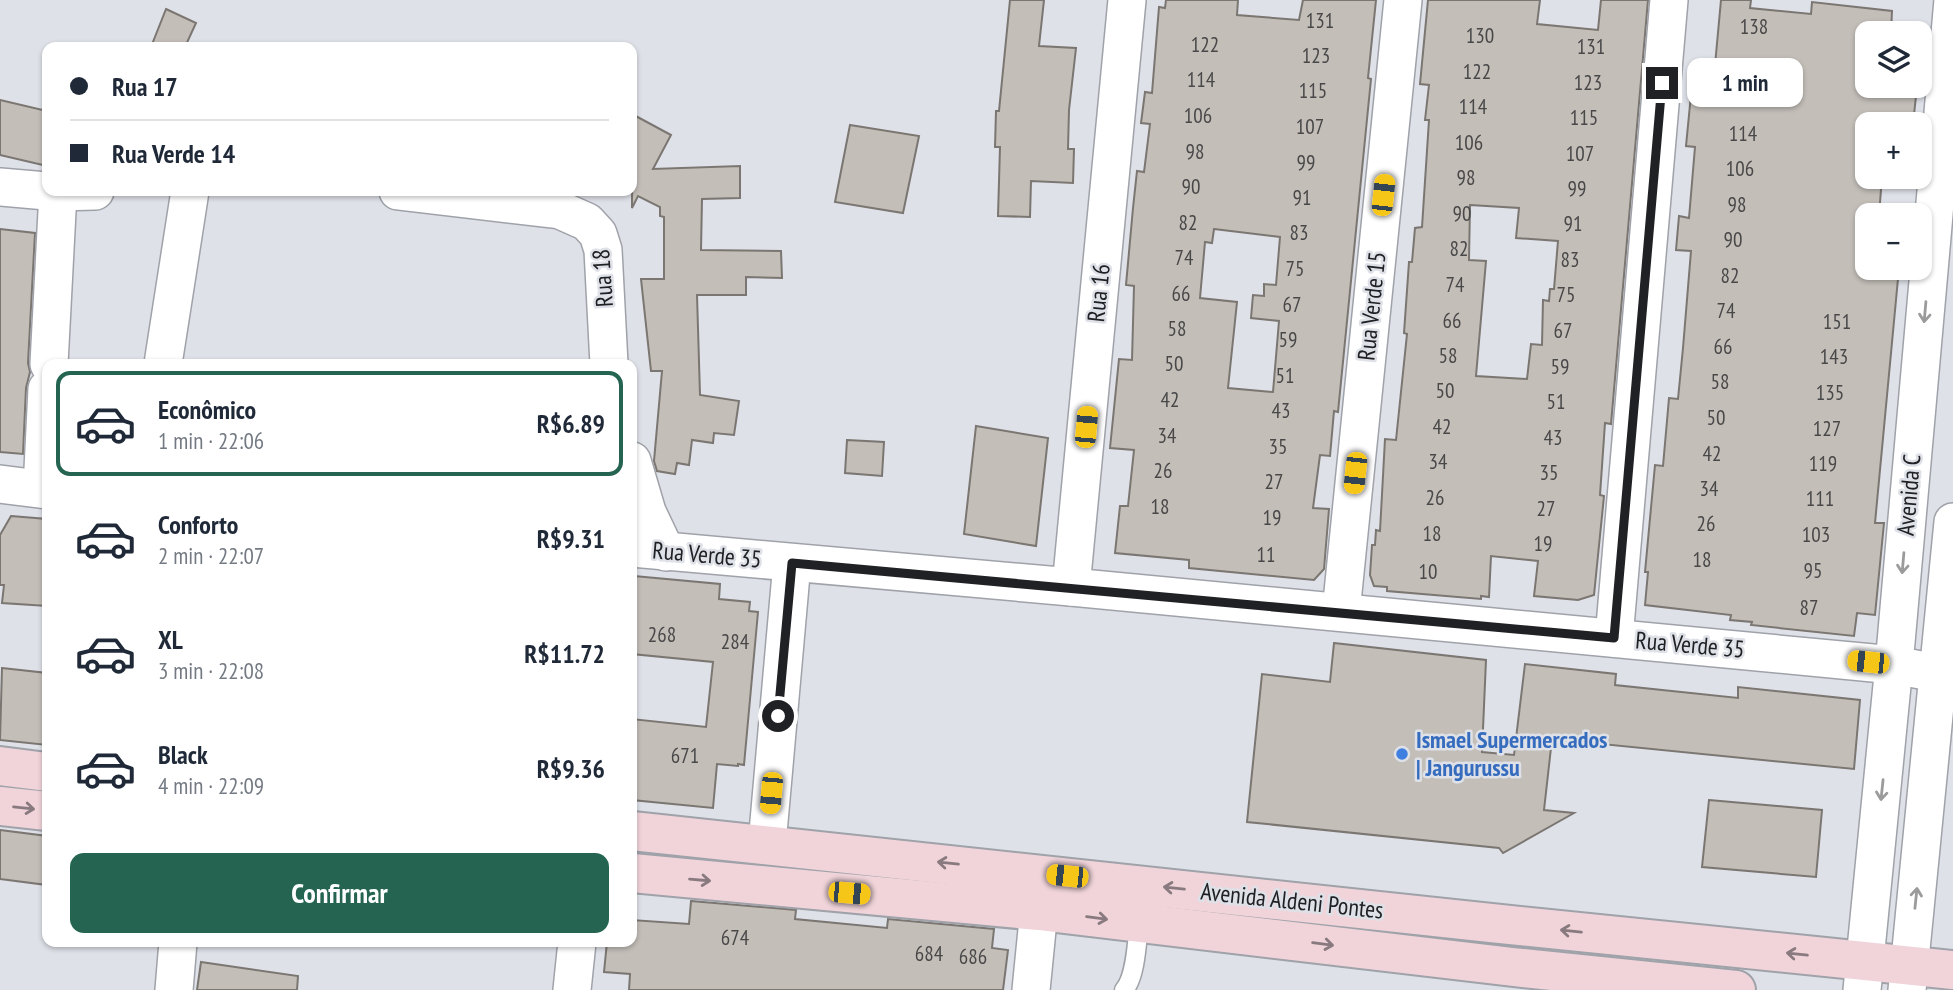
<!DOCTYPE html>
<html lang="pt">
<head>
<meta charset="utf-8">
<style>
  body { margin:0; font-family:"PT Sans Narrow",sans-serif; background:#f6f6f7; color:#1f2937; height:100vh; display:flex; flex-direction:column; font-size:26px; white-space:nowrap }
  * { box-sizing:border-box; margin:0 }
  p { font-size:23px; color:#747a83 }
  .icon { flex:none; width:38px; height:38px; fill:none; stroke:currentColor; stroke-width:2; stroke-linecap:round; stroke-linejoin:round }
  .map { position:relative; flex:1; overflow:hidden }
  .side { position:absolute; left:42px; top:359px; width:595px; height:588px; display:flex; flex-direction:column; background:#fff; border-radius:14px; box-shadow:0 2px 5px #0004 }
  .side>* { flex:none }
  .hud { position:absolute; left:42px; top:42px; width:595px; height:154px; border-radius:14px; box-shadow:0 2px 5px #0004; display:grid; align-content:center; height:154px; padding:0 28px; background:#fff }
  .buttons { position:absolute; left:1855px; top:21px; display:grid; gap:14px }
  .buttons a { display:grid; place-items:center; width:77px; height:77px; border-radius:14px; background:#fff; box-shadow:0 2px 5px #0004; font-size:35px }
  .end { position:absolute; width:32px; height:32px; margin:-16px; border:9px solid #202124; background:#fff; box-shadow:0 0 0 4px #fff }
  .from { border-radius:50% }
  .bubble { position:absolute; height:49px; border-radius:14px; background:#fff; box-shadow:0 2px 5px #0004; font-size:23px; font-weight:600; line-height:49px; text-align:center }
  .car { position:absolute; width:21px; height:42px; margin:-21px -10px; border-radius:9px; box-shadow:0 0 5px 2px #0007; background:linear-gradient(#f5c518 24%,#345 0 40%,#f5c518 0 76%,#345 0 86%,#f5c518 0) }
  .hud b { display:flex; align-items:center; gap:24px; height:66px; font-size:26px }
  .hud b+b { border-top:2px solid #e0e1e3 }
  .hud i { width:18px; height:18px; background:#1f2937 }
  ul { padding:12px 0 0; list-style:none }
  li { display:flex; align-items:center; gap:21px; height:105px; margin:0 14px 10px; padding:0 14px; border:4px solid transparent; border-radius:14px }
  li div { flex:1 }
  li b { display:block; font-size:26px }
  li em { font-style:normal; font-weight:600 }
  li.current { border-color:#256450 }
  li>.icon { width:63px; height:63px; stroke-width:1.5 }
  .primary-button { display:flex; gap:14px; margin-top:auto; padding:14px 28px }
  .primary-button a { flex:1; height:80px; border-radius:14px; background:#256450; color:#fff; font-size:28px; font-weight:600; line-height:80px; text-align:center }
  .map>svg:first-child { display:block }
</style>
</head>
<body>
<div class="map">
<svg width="1953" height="990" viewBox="0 0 1953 990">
  <rect width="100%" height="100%" fill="#dee1e8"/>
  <!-- building -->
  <g fill="#c3beb8" stroke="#7b7671" stroke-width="2" fill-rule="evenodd">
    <polygon points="1010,0 1044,0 1039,46 1076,48 1069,110 1068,149 1074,149 1073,183 1031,181 1030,217 998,216 1000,147 995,147 996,111 999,111"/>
    <path d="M1166 0H1238L1237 15 1299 20 1303 0H1376L1368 78 1371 79 1338 412 1334 411 1330 456 1320 455 1313 508 1329 509 1324 569 1314 580 1189 568V560L1115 553 1120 506H1128L1134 450 1110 448 1119 359 1132 360 1134 286 1126 285 1133 208 1137 171 1144 172 1150 124 1141 123 1145 92 1152 93 1159 7 1165 8ZM1214 229 1280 237 1276 285 1264 284V296L1253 295 1251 318 1279 321 1273 392 1228 388 1237 302 1200 298 1205 242 1212 243Z"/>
    <path d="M1428 0H1540L1537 24 1598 30 1601 0H1648L1611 424 1605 423 1600 495 1604 496 1594 595 1578 600 1534 596 1538 561 1491 556 1489 597 1481 596V599L1387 591V587L1374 586 1370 575 1372 545H1375L1376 530 1380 531 1385 439 1396 440 1407 334 1404 333 1409 262H1412L1415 228 1422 227 1429 120H1425L1429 85 1420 84ZM1470 205 1519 208 1516 238 1558 241 1554 289H1550L1549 301 1543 300 1542 345 1531 344 1527 379 1476 376 1486 261 1469 260Z"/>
    <polygon points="1721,0 1751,0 1750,8 1811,14 1812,2 1892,11 1891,33 1867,33 1867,86 1901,86 1900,95 1916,96 1913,124 1867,124 1867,177 1882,177 1879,215 1867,215 1867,268 1899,268 1875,523 1884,523 1875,615 1857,613 1854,636 1751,625 1752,622 1730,620 1731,615 1645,605 1648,572 1645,572 1655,465 1663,466 1669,398 1678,399 1683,348 1691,251 1676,250 1679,216 1689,218 1695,147 1686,146 1693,74 1714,76"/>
    <polygon points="166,9 196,23 185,47 151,47"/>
    <polygon points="0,100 47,111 47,166 0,155"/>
    <polygon points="632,114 671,135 653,169 740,166 740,198 702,199 701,250 781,251 782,278 746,277 746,295 697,295 700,395 739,401 734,435 714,433 713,443 692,440 689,465 677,463 675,474 657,471 654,461 662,371 651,371 641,279 664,279 664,217 660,216 660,207 638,196 632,208"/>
    <polygon points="850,125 919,136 903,213 835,202"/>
    <polygon points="0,229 35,233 28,363 30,372 26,388 23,454 0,452"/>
    <polygon points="976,426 1048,438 1036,546 964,534"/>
    <polygon points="847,440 884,442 882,476 845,473"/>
    <polygon points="11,516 47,519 47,606 2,603 4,585 0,585 0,535"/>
    <polygon points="634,576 720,584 719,599 750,602 749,611 758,612 744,765 738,764 738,766 717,764 713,808 632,800 632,719 706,727 713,662 632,654"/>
    <polygon points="1334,643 1486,660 1482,752 1514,755 1525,664 1616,674 1615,685 1738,698 1738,687 1860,700 1854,769 1552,739 1544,810 1574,813 1503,853 1499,848 1247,822 1262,674 1330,682"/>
    <polygon points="2,668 47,673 47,745 0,740"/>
    <polygon points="1709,800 1822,810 1816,877 1702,867"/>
    <polygon points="0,830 47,836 47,885 0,879"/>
    <polygon points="691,901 796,910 795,919 887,928 888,919 994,929 992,948 1008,950 1003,990 629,990 630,974 604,972 607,942 632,942 632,920 689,924"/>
    <polygon points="201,962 298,976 297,990 197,990"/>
  </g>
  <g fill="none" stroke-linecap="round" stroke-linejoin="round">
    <!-- lane casing -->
    <g stroke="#9fa2a9" stroke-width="21">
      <path id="lane" d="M1124 990C1136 977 1137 940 1139 923"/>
    </g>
    <!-- street casing -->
    <g stroke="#9fa2a9" stroke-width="40">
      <g id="street">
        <polyline points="0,187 58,192 95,191"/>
        <polyline points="398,191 560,210 587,222 598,234 603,250 609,364"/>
        <polyline points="49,364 58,192"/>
        <polyline points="163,364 190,191"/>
        <polyline points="632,461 647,512 666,552"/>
        <polyline points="0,484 47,490"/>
        <polyline points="42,489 47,389"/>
        <polyline points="632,548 1071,587 1894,665 1953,676"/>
        <polyline points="1071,587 1127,0"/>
        <polyline points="1341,612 1403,0"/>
        <polyline points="1614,638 1669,0"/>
        <polyline points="767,844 792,563"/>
        <polyline points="174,990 178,942"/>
        <polyline points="572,990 577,942"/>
        <polyline points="1031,990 1042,880"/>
        <polyline points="1862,990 1894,665 1953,0"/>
        <polyline points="1907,990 1953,522"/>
      </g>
    </g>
    <!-- secondary casing -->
    <g stroke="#9fa2a9" stroke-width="42">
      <g id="secondary">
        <polyline points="0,766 47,772"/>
        <polyline points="0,806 47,811"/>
        <polyline points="632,831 1491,923 1953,970"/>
        <polyline points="632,873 1039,911 1513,967 1736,990"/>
      </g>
    </g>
    <!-- lane -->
    <use href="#lane" stroke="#fff" stroke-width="18"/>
    <!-- street -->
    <use href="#street" stroke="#fff" stroke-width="37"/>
    <!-- secondary -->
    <use href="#secondary" stroke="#f0d4da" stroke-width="38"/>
  </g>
  <!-- one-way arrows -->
  <defs><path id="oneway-shaft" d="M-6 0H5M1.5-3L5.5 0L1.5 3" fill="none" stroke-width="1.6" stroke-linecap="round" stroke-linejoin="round" transform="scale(1.75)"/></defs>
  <g stroke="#9b9b9c">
    <use href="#oneway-shaft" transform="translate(1925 312) rotate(95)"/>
    <use href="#oneway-shaft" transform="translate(1903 563) rotate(95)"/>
    <use href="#oneway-shaft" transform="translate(1882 790) rotate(96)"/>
    <use href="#oneway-shaft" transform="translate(1916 898) rotate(-84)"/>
  </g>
  <g stroke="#887a7f">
    <use href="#oneway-shaft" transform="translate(24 808) rotate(6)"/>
    <use href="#oneway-shaft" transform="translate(948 863) rotate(-174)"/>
    <use href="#oneway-shaft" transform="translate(700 880) rotate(5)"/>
    <use href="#oneway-shaft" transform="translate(1174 888) rotate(-174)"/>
    <use href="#oneway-shaft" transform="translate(1097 918) rotate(7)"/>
    <use href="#oneway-shaft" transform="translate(1571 931) rotate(-174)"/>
    <use href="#oneway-shaft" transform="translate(1323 944) rotate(7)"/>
    <use href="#oneway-shaft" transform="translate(1797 954) rotate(-174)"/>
  </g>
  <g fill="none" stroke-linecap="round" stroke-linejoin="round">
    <!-- route -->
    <polyline stroke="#202124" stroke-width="9" points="778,716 792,563 1614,638 1662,83"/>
  </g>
  <!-- markers -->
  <circle fill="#3f7fe0" stroke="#dee1e8" stroke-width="2.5" cx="1402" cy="754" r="7"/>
  <g text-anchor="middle" stroke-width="5" stroke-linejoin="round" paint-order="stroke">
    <!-- number labels -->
    <g font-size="21" fill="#494849">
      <text x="1320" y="28">131</text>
      <text x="1754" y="34">138</text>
      <text x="1480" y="43">130</text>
      <text x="1205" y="52">122</text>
      <text x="1591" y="54">131</text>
      <text x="1316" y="63">123</text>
      <text x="1477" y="79">122</text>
      <text x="1201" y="87">114</text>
      <text x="1588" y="90">123</text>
      <text x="1313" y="98">115</text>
      <text x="1473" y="114">114</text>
      <text x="1198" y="123">106</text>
      <text x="1584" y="125">115</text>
      <text x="1310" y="134">107</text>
      <text x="1743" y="141">114</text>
      <text x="1469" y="150">106</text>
      <text x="1195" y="159">98</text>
      <text x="1580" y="161">107</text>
      <text x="1306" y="170">99</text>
      <text x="1740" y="176">106</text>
      <text x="1466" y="185">98</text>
      <text x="1191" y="194">90</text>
      <text x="1577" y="196">99</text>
      <text x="1302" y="205">91</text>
      <text x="1737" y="212">98</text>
      <text x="1462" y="221">90</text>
      <text x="1188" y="230">82</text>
      <text x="1573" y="231">91</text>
      <text x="1299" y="240">83</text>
      <text x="1733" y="247">90</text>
      <text x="1459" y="256">82</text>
      <text x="1184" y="265">74</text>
      <text x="1570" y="267">83</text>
      <text x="1295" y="276">75</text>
      <text x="1730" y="283">82</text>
      <text x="1455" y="292">74</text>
      <text x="1181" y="301">66</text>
      <text x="1566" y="302">75</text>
      <text x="1292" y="312">67</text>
      <text x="1726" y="318">74</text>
      <text x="1452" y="328">66</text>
      <text x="1837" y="329">151</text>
      <text x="1177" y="336">58</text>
      <text x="1563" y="338">67</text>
      <text x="1288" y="347">59</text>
      <text x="1723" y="354">66</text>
      <text x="1448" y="363">58</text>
      <text x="1834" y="364">143</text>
      <text x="1174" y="371">50</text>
      <text x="1560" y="374">59</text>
      <text x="1285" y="383">51</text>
      <text x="1720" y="389">58</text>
      <text x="1445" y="398">50</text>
      <text x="1830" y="400">135</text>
      <text x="1170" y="407">42</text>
      <text x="1556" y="409">51</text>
      <text x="1281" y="418">43</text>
      <text x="1716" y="425">50</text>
      <text x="1442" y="434">42</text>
      <text x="1827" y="436">127</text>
      <text x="1167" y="443">34</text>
      <text x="1553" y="445">43</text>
      <text x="1278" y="454">35</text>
      <text x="1712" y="461">42</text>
      <text x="1438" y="469">34</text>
      <text x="1823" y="471">119</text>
      <text x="1163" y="478">26</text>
      <text x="1549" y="480">35</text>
      <text x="1274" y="489">27</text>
      <text x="1709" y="496">34</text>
      <text x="1435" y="505">26</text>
      <text x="1820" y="506">111</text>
      <text x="1160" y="514">18</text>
      <text x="1546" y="516">27</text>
      <text x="1272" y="525">19</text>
      <text x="1706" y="531">26</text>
      <text x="1432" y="541">18</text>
      <text x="1816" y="542">103</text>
      <text x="1543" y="551">19</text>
      <text x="1266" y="562">11</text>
      <text x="1702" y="567">18</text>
      <text x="1813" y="578">95</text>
      <text x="1428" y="579">10</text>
      <text x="1809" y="615">87</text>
      <text x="662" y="642">268</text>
      <text x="735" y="649">284</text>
      <text x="685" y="763">671</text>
      <text x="735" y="945">674</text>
      <text x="929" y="961">684</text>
      <text x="973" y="964">686</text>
    </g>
    <!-- street labels -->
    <g font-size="24" fill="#202124" stroke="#dee1e8">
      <text transform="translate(603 278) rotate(-94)" y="8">Rua 18</text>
      <text transform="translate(1099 293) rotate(-84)" y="8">Rua 16</text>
      <text transform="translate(1372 306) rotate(-84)" y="8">Rua Verde 15</text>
      <text transform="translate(1909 495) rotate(-85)" y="8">Avenida C</text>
      <text transform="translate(707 555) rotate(5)" y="8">Rua Verde 35</text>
      <text transform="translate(1690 645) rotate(5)" y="8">Rua Verde 35</text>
      <text transform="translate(1292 901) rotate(6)" y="8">Avenida Aldeni Pontes</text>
    </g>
    <!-- shop labels -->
    <g font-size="24" font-weight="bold" fill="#366cbe" stroke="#dee1e8" text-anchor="start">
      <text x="1416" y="748">Ismael Supermercados<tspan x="1416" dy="28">| Jangurussu</tspan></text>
    </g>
  </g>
</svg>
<div class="buttons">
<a><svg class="icon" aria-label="layers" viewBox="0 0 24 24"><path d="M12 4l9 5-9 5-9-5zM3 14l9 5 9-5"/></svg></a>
<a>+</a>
<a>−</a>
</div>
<i class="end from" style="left:778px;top:716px"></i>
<i class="end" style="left:1662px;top:83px"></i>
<div class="bubble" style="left:1687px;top:58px;width:116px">1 min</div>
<i class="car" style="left:1383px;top:195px;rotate:6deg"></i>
<i class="car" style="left:1086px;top:427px;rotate:5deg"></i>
<i class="car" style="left:1355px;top:473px;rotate:186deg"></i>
<i class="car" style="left:1868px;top:662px;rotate:276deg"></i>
<i class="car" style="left:771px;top:793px;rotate:185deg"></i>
<i class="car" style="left:1067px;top:876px;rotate:276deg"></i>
<i class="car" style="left:849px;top:893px;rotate:95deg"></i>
<div class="hud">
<b><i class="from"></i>Rua 17</b>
<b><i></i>Rua Verde 14</b>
</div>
<section class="side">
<ul>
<li class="current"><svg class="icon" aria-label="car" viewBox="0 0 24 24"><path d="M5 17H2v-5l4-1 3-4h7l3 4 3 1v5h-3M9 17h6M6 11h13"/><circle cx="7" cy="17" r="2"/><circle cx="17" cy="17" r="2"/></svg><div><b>Econômico</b><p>1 min · 22:06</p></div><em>R$6.89</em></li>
<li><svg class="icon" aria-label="car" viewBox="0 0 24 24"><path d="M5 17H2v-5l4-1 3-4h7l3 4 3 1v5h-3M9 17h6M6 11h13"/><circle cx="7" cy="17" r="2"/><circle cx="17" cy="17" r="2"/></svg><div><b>Conforto</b><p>2 min · 22:07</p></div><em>R$9.31</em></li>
<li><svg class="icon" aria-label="car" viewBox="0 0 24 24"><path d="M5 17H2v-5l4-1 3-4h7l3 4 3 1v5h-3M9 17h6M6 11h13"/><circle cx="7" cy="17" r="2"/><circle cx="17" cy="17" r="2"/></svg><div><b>XL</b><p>3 min · 22:08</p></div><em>R$11.72</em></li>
<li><svg class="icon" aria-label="car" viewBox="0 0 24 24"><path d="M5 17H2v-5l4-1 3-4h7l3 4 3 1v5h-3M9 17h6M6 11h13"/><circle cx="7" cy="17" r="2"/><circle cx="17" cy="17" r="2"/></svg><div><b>Black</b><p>4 min · 22:09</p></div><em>R$9.36</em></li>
</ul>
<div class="primary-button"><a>Confirmar</a></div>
</section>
</div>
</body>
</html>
